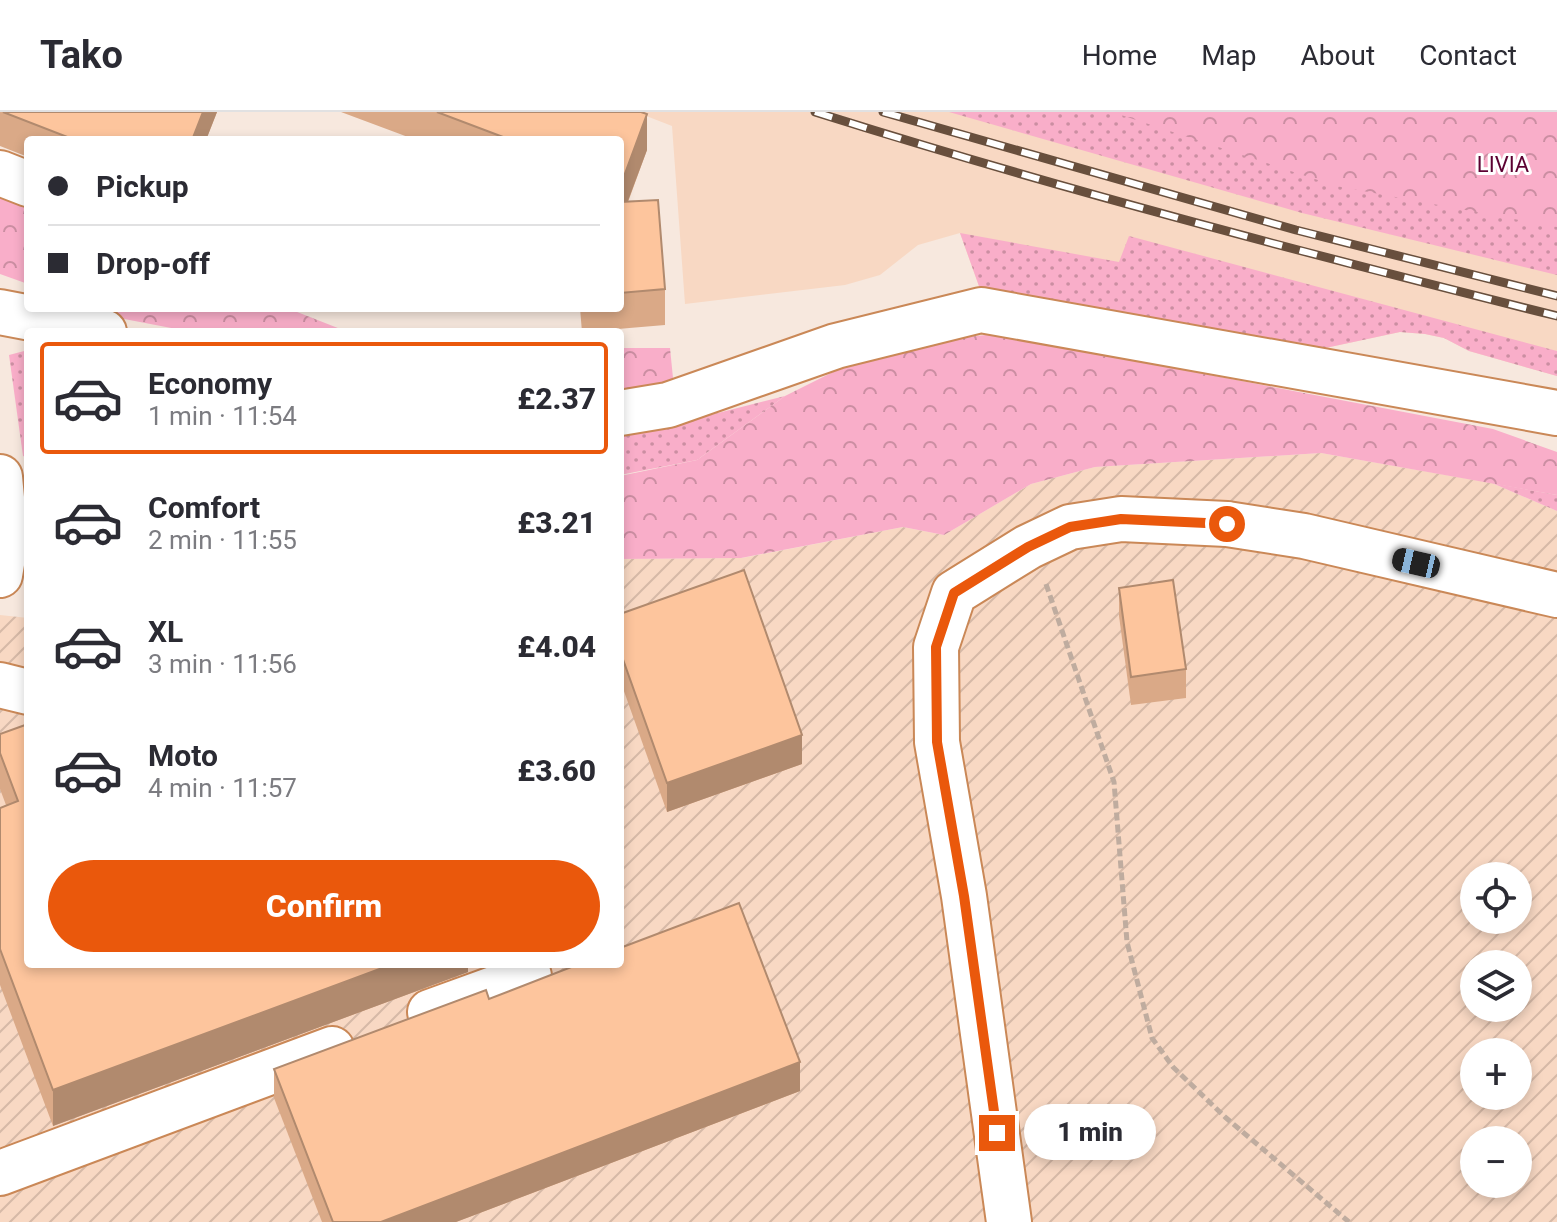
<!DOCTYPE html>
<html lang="en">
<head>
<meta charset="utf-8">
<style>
  body { margin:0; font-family:Roboto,sans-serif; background:#f7f7f7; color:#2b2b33; height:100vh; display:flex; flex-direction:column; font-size:30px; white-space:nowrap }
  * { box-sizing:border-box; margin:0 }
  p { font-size:26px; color:#7c7c81 }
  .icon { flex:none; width:44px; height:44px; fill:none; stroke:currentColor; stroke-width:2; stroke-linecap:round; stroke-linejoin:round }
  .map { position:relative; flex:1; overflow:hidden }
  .sheet { position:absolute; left:24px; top:216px; width:600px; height:640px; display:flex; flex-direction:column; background:#fff; border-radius:8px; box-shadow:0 4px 12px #0003 }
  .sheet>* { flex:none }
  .guide { position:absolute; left:24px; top:24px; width:600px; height:176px; border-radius:8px; box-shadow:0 4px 12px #0003; display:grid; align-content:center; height:176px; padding:0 24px; background:#fff }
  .tools { position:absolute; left:1460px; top:750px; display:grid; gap:16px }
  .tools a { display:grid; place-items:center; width:72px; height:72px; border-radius:50%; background:#fff; box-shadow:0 4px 12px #0003; font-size:40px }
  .end { position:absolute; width:36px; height:36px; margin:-18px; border:10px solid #ea580c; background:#fff; box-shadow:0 0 0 4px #fff }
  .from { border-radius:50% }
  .bubble { position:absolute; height:56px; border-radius:28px; background:#fff; box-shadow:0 4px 12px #0003; font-size:26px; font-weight:800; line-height:56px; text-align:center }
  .car { position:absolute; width:24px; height:48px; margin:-24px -12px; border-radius:10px; box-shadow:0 0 6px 2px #0007; background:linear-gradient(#222 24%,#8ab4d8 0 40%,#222 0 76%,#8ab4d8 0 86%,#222 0) }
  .guide b { display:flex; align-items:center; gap:28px; height:76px; font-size:30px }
  .guide b+b { border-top:2px solid #e1e1e2 }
  .guide i { width:20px; height:20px; background:#2b2b33 }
  ul { padding:14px 0 0; list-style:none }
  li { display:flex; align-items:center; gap:24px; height:112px; margin:0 16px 12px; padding:0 8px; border:4px solid transparent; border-radius:8px }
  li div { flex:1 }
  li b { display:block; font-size:30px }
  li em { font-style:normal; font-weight:800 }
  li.active { border-color:#ea580c }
  li>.icon { width:72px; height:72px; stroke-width:1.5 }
  .cta { display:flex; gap:16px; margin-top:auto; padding:16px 24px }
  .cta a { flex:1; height:92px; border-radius:48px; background:#ea580c; color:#fff; font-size:32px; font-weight:800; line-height:92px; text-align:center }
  header { display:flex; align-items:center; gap:48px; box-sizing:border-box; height:112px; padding:0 40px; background:#fff; border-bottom:2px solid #e1e1e2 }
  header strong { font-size:38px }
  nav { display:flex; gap:44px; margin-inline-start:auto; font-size:28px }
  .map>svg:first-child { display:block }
</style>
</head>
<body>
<header>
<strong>Tako</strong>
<nav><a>Home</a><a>Map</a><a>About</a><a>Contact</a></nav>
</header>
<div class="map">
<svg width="1557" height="1110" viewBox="0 0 1557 1110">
  <defs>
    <pattern id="industrial-furrows" width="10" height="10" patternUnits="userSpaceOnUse" patternTransform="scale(2)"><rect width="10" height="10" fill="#f8d8c3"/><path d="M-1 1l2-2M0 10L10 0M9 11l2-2" fill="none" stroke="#d6b9a7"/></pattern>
    <pattern id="grass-dots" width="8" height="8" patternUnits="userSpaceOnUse" patternTransform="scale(2)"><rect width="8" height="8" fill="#f9aec9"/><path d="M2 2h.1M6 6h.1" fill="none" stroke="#cb8ea2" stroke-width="1.8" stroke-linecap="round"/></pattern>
    <pattern id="forest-crowns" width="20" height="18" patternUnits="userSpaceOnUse" patternTransform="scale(2)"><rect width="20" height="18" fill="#f9aec9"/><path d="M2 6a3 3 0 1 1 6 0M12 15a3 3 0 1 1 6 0" fill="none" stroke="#cb8ea2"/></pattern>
  </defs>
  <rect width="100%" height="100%" fill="#f7e8de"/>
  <!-- built -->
  <polygon fill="#f8d8c3" points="636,0 1112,0 1557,115 1557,264 1469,239 1444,226 1425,222 1400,220 1302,241 980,177 960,121 918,133 880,163 845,173 685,192 672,14"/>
  <!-- industrial -->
  <path fill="url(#industrial-furrows)" fill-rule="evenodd" d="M1321 341 1492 371 1557 399V1110H0V503L28 506V852H620V447L742 446 903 415 944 423 1031 372 1095 355ZM1474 764H1518V808H1474ZM1474 852H1518V896H1474ZM1474 940H1518V984H1474ZM1474 1028H1518V1072H1474Z"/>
  <!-- grass -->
  <g fill="url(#grass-dots)">
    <polygon points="949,0 1557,0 1557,163 1302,101"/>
    <polygon points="960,121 1119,150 1129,124 1557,239 1557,264 1469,239 1444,226 1425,222 1400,220 1302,241 980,177"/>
    <polygon points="28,238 28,346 23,344 9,243"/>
    <polygon points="785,284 697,348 620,363 620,322 663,315"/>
    <polygon points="1492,371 1557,383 1557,399"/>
  </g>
  <!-- forest -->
  <g fill="url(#forest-crowns)">
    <polygon points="1112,0 1557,0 1557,115 1336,74"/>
    <polygon points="0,73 28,85 28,172 0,162"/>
    <polygon points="83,196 287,196 348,220 192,220 93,201"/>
    <polygon points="995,222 1493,317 1557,340 1557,383 1321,341 1095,355 1031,372 944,423 903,415 741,446 620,447 620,364 697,348 785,284 851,251 928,229"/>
    <polygon points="620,236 670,236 674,276 620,289"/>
  </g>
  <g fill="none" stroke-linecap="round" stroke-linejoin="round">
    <!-- minor casing -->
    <g stroke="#ca8857" stroke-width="48">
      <g id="minor">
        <polyline points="0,61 28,72"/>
        <polyline points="0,200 104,220"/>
        <polyline points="620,301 668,293 836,234 981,198 1557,301"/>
        <polyline points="0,365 6,428 0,463"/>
        <polyline points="0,573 28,580"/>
        <polyline points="430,900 529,864 525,852"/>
        <polyline points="0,1061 332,937"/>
        <polyline points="1009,1110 964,784 937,630 936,535 954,481 1028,435 1070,415 1121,407 1227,412 1304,424 1557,483"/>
      </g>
    </g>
    <!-- path -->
    <polyline stroke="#bfac9f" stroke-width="5" stroke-dasharray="8 4" stroke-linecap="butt" points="1046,472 1114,670 1127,830 1152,926 1173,955 1225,1005 1349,1110"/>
    <!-- minor -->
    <use href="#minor" stroke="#fff" stroke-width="44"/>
    <!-- rail casing -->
    <g stroke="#684f3d" stroke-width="9">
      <g id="rail">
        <path d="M815 0C1060 77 1308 142 1557 204"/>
        <polyline points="883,0 1296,118 1557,184"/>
      </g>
    </g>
    <!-- rail -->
    <use href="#rail" stroke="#fff" stroke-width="6" stroke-dasharray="18" stroke-linecap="butt"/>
  </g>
  <!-- wall -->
  <g fill="#daa987">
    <polygon points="0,0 217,0 206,28 28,28 28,45 0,34"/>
    <polygon points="341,0 641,0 647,38 628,90 665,177 665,213 582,220 580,196 620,196 620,28 416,28"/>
    <polygon points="1119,476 1186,557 1186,586 1131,593 1119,504"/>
    <polygon points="620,502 802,652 667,700 620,568"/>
    <polygon points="0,622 468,852 468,860 53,1014 0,873 0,696 6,693 0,677"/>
    <polygon points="489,887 800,979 456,1110 322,1110 274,986 274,957"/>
  </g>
  <!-- shaded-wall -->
  <g fill="#b18a6e">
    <polygon points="203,0 217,0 206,28 192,28"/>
    <polygon points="647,2 647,38 620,110 620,75"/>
    <polygon points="802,623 802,652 667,700 667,671"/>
    <polygon points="393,852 468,852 468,860 53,1014 53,978"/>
    <polygon points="800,950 800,979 456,1110 381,1110"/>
  </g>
  <!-- building -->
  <g fill="#fdc59d" stroke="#b18a6e" stroke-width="2">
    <polygon points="3,0 203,0 192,28 75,28"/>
    <polygon points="437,0 641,0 647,2 620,75 620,28 511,28"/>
    <polygon points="658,88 665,177 620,181 620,90"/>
    <polygon points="744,458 802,623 667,671 620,539 620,502"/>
    <polygon points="1173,468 1186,557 1131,565 1119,476"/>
    <polygon points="28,612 28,852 393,852 53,978 0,837 0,696 18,689 0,641 0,622"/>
    <polygon points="739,791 800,950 381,1110 333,1110 274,957 486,878 489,887 579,852 620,852 620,836"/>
  </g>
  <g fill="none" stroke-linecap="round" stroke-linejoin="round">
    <!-- route -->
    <polyline stroke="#ea580c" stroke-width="10" points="997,1021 964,784 937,630 936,535 954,481 1028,435 1070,415 1121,407 1227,412"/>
  </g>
  <g text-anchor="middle" stroke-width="6" stroke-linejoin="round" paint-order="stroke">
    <!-- park labels -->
    <g font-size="22" fill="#5c0032" stroke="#fff">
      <text x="1503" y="60">LIVIA</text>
    </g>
  </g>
</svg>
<div class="tools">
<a><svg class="icon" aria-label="locate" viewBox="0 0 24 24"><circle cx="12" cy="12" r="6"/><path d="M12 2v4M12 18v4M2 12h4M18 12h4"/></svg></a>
<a><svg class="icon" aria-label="layers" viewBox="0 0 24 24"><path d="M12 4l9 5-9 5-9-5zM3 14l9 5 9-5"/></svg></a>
<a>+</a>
<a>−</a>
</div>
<i class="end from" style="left:1227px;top:412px"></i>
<i class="end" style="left:997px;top:1021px"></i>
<div class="bubble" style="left:1024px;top:992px;width:132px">1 min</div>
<i class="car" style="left:1416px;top:451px;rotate:283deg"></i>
<div class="guide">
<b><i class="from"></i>Pickup</b>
<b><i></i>Drop-off</b>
</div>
<section class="sheet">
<ul>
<li class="active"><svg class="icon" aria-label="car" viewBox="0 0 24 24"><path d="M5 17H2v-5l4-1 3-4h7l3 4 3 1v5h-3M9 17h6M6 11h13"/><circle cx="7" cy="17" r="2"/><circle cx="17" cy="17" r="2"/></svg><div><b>Economy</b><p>1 min · 11:54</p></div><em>£2.37</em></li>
<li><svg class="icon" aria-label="car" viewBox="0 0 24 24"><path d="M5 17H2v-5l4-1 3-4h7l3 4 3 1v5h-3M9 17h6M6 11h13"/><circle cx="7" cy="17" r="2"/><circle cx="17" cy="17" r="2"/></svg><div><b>Comfort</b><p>2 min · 11:55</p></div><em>£3.21</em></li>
<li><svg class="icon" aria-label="car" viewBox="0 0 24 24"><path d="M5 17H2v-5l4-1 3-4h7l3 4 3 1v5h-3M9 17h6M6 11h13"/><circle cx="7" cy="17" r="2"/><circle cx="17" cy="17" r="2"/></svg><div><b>XL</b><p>3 min · 11:56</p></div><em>£4.04</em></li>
<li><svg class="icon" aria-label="car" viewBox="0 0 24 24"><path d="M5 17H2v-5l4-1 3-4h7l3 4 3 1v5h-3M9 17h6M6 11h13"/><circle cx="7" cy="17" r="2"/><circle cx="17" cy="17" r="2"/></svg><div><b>Moto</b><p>4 min · 11:57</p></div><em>£3.60</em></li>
</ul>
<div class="cta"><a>Confirm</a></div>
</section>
</div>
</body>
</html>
